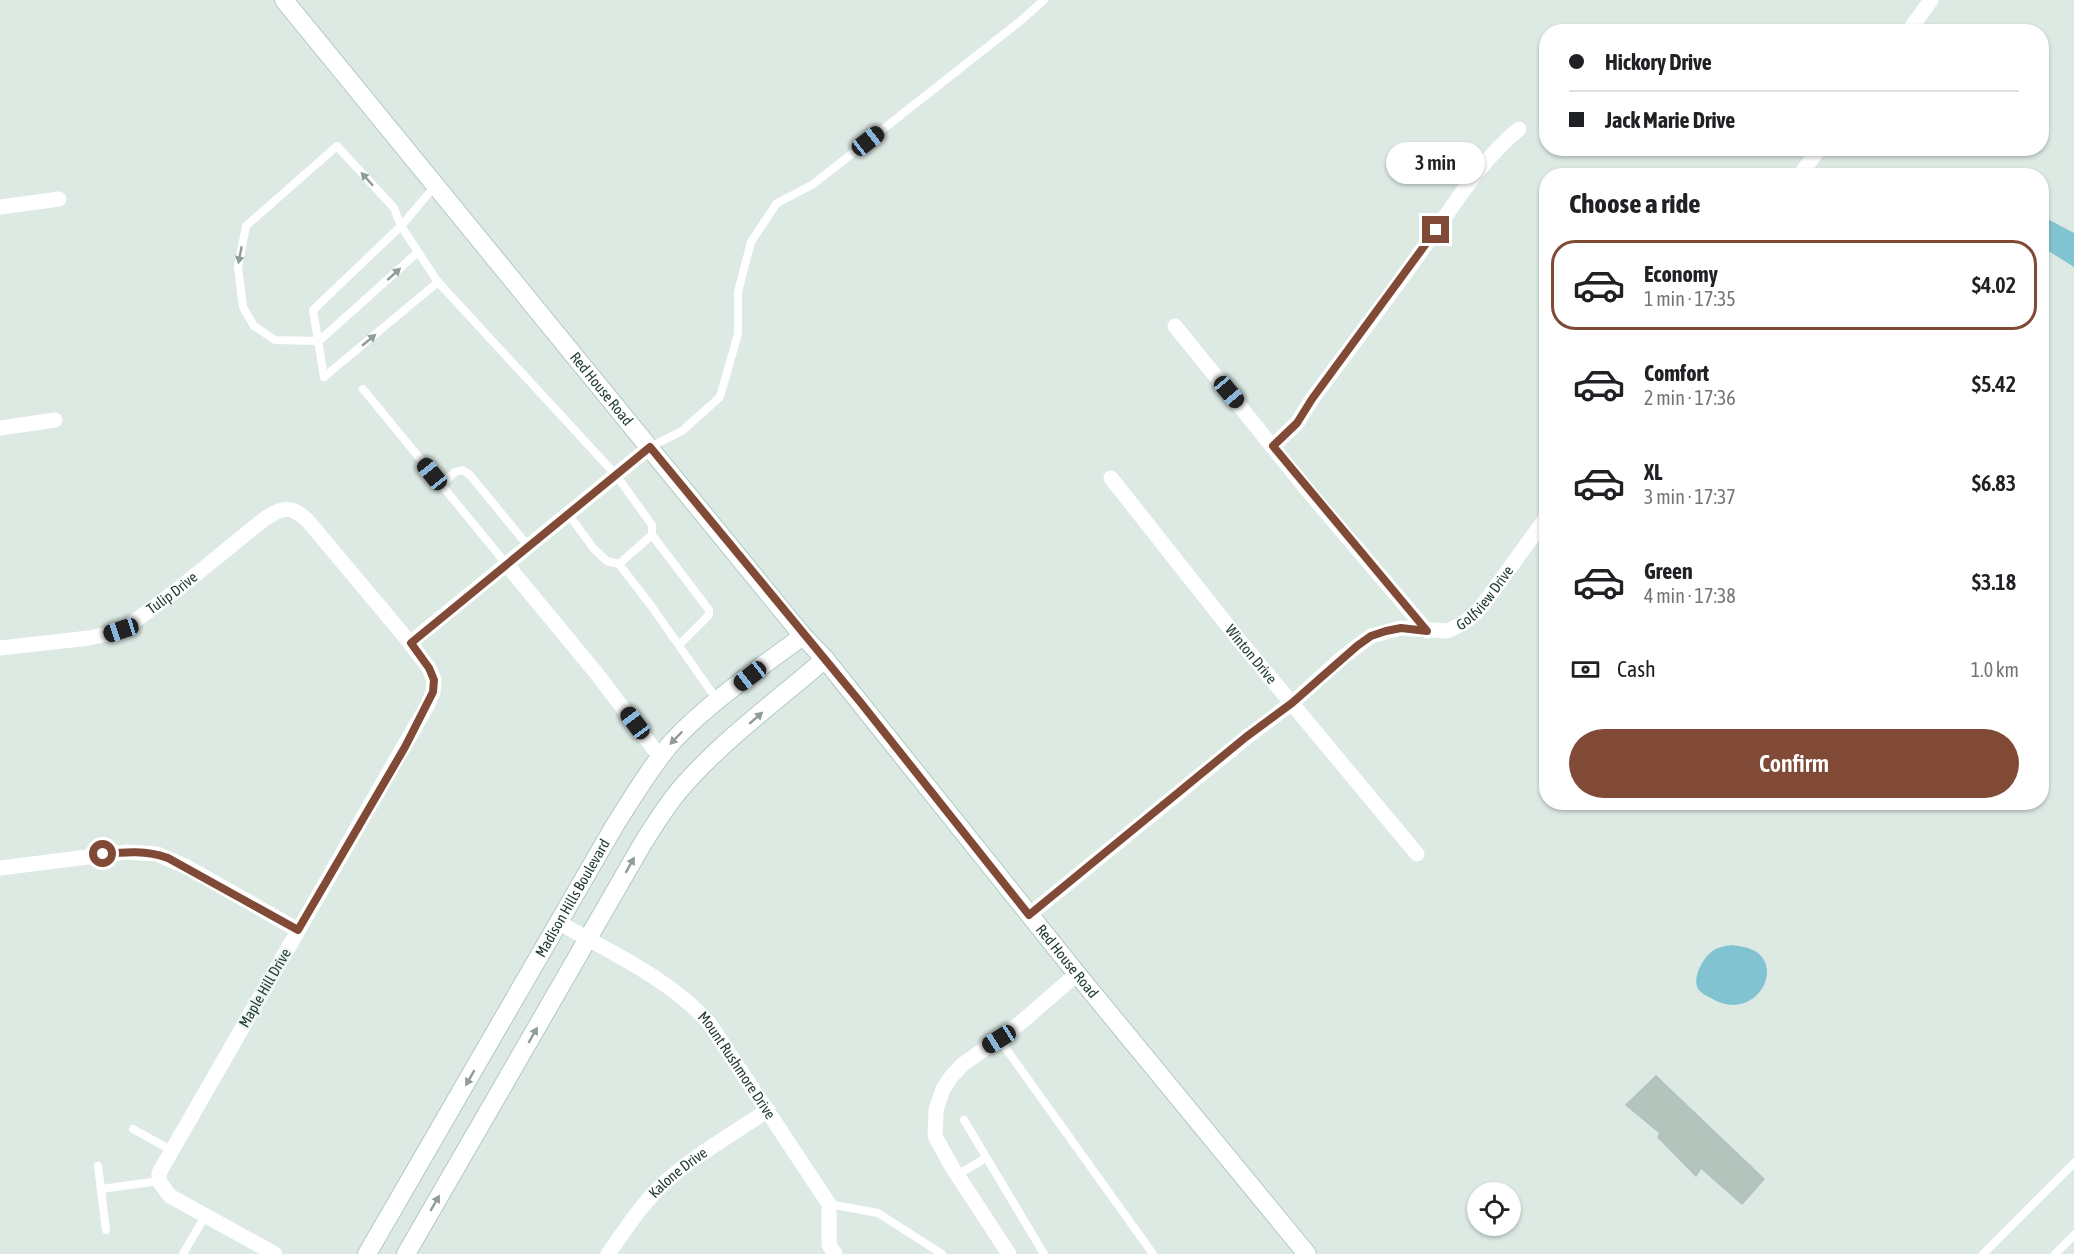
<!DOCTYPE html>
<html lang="en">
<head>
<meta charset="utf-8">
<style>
  body { margin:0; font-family:"Asap Condensed",sans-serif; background:#f2f2f2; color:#202124; height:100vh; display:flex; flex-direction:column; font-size:22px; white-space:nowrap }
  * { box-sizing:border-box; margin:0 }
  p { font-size:20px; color:#757577 }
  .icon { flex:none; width:33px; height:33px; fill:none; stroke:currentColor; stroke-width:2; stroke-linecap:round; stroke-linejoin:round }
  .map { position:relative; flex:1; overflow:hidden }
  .sheet { position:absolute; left:1539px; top:168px; width:510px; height:642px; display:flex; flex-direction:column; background:#fff; border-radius:24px; box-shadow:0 2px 4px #0004 }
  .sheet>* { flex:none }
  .banner { position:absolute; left:1539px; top:24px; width:510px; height:132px; border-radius:24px; box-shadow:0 2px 4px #0004; display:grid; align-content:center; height:132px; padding:0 30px; background:#fff }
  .tools { position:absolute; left:1467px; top:1182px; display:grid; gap:12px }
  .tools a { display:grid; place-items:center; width:54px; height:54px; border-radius:50%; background:#fff; box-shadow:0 2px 4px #0004; font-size:30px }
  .end { position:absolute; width:27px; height:27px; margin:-14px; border:8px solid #804a37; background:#fff; box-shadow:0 0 0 3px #fff }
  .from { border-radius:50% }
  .bubble { position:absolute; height:42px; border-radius:21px; background:#fff; box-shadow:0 2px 4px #0004; font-size:20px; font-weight:600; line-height:42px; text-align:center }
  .car { position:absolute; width:18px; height:36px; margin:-18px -9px; border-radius:8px; box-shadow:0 0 4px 2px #0007; background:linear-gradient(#222 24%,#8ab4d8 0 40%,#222 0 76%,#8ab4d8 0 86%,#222 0) }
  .banner b { display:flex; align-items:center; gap:21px; height:57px; font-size:22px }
  .banner b+b { border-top:2px solid #e0e0e0 }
  .banner i { width:15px; height:15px; background:#202124 }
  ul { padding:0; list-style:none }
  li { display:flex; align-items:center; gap:18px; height:90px; margin:0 12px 9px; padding:0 18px; border:3px solid transparent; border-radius:24px }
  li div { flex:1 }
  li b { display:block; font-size:22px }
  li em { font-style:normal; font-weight:600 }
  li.on { border-color:#804a37 }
  li>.icon { width:54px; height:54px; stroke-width:1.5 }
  h2 { padding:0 30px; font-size:27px; line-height:72px }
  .pay { display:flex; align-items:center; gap:15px; height:66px; padding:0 30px; font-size:22px }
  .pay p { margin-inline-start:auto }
  .primary-button { display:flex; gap:12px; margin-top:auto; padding:12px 30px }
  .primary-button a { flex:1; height:69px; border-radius:36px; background:#804a37; color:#fff; font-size:24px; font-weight:600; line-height:69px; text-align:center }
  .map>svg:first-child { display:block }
</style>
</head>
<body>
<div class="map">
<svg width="2074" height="1254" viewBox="0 0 2074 1254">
  <rect width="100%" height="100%" fill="#ddeae4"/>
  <!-- water -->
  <g fill="#82c3d1">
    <polygon points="2042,216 2074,233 2074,267 2042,247"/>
    <path d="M1732 945C1739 946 1748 947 1755 951 1786 970 1752 1024 1711 998 1707 996 1701 993 1699 990 1691 980 1702 960 1710 953 1717 947 1724 946 1732 945Z"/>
  </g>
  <!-- building -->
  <polygon fill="#b3c4bd" stroke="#b0c3bc" stroke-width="1.5" points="1656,1076 1764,1179 1742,1204 1701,1168 1696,1176 1658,1137 1660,1133 1626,1105"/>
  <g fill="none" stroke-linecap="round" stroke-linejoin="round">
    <!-- secondary casing -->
    <g stroke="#b0cac1" stroke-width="20">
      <g id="secondary">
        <path id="s6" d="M284 0 803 636 825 659 1077 974 1307 1254"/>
        <path id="s7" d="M367 1254 615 825C633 797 651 766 673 741 708 703 762 666 803 636"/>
        <path d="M406 1254 643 843C655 824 667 804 683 786 724 739 778 700 825 659"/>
      </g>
    </g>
    <!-- lane -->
    <g stroke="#fff" stroke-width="8">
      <polyline points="418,252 319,341 275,340 254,326 243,307 238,267 246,226 337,146 394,208 401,226 438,282 616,475 652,525 652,535 709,610 709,615 679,645"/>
      <polyline points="324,377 313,310 401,226 435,186"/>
      <polyline points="324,377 438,282"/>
      <polyline points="363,389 507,565"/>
      <polyline points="650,447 682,431 720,397 738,334 738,292 751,242 777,203 812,185 1018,23 1044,0"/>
      <polyline points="441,485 455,472 462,470 469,474 529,547"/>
      <polyline points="569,515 594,549 607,561 619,564 652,607 717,700"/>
      <polyline points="619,564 652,535"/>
      <polyline points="999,1039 1153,1254"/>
      <polyline points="964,1120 1044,1254"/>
      <polyline points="133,1129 171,1150"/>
      <polyline points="98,1166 106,1230"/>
      <polyline points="957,1175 986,1158"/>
      <polyline points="101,1189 159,1181"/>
      <polyline points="829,1204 878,1213 942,1254"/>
      <polyline points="183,1254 205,1216"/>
      <polyline points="1983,1254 2074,1163"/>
      <polyline points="2055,1254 2074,1235"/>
    </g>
    <!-- street -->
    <g stroke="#fff" stroke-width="15">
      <polyline points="1908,32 1931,0"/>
      <polyline points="1799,176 1820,148"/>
      <polyline points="0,207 59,199"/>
      <polyline points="1175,326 1309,492 1427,631"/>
      <polyline points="0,428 55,420"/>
      <path d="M1273 446 1297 423 1312 399C1350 348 1388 298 1424 247 1454 205 1479 162 1519 129"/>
      <path id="s1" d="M1111 478 1239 640 1417 854"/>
      <polyline points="507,565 597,674 660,757"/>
      <polyline points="410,643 650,447"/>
      <path id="s2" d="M0 648 89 638 121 631 177 590 263 520C282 507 291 504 308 521L406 638 429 668 434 680 433 692 427 706 159 1173V1181L170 1196 275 1254"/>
      <polyline points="0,868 127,852 157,854 187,867 298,930"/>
      <path id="s3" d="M1029 915 1247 737 1292 703 1343 657 1371 636 1401 628 1447 631 1462 624 1476 613 1488 598 1546 518"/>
      <path id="s4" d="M560 923C611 953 669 978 709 1023L829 1204V1245L835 1254"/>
      <path id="s5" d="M608 1254C625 1230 641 1205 662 1185 693 1156 733 1134 768 1110"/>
      <polyline points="1009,1254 952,1167 935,1136 936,1110 943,1089 951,1077 962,1065 1019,1024 1077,974"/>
    </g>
    <!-- secondary -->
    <use href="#secondary" stroke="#fff" stroke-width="18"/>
  </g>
  <!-- one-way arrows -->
  <defs><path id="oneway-solid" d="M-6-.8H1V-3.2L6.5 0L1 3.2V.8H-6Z" transform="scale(1.5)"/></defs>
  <g fill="#8f9c99">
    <use href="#oneway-solid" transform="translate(367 179) rotate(-132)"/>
    <use href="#oneway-solid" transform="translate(240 255) rotate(101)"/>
    <use href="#oneway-solid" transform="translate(394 274) rotate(-42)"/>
    <use href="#oneway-solid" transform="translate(369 340) rotate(-40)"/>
    <use href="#oneway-solid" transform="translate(756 718) rotate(-41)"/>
    <use href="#oneway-solid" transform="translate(676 738) rotate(134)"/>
    <use href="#oneway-solid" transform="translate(630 865) rotate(-61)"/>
    <use href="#oneway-solid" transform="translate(533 1035) rotate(-60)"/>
    <use href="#oneway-solid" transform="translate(470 1078) rotate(120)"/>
    <use href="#oneway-solid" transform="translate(435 1203) rotate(-60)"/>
  </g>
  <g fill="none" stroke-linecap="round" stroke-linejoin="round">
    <!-- route -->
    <path stroke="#804a37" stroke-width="8" d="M103 854C125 852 146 850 168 858L298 930 405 747 433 692 434 680 429 668 411 643 650 447 861 703 1029 915 1246 737 1292 703 1357 646 1371 636 1386 631 1401 628 1427 631 1273 446 1297 423 1312 399 1436 230"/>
  </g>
  <g text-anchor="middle" stroke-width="5" stroke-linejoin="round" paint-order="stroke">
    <!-- street labels -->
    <g font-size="15" fill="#1f3933" stroke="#edf6f2">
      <text dy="5" stroke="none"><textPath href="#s6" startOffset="502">Red House Road</textPath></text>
      <text dy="5" stroke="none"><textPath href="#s2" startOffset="186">Tulip Drive</textPath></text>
      <text dy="5" stroke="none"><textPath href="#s3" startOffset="570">Golfview Drive</textPath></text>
      <text dy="5" stroke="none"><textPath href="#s1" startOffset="225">Winton Drive</textPath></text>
      <text dy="5" stroke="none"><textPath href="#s7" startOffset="411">Madison Hills Boulevard</textPath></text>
      <text dy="5" stroke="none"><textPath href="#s6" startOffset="1240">Red House Road</textPath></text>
      <text transform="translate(265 988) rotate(-60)" y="5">Maple Hill Drive</text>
      <text dy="5" stroke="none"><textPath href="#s4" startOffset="231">Mount Rushmore Drive</textPath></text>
      <text dy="5" stroke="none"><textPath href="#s5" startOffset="108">Kalone Drive</textPath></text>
    </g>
  </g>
</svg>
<div class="tools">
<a><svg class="icon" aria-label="locate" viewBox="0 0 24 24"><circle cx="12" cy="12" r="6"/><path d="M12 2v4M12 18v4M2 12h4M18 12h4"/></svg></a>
</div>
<i class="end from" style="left:103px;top:854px"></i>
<i class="end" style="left:1436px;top:230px"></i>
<div class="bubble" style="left:1386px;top:142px;width:99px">3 min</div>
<i class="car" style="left:868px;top:141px;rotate:52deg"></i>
<i class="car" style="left:1229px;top:392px;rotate:140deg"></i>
<i class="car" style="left:432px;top:474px;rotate:321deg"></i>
<i class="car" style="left:121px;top:630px;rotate:252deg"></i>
<i class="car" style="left:750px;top:676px;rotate:232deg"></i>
<i class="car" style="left:635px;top:723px;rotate:323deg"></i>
<i class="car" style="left:999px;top:1039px;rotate:238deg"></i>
<div class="banner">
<b><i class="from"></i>Hickory Drive</b>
<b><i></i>Jack Marie Drive</b>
</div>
<section class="sheet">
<h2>Choose a ride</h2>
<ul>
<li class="on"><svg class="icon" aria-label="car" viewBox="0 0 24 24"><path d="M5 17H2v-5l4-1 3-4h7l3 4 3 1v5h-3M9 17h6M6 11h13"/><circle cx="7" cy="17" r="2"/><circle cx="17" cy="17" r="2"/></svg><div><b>Economy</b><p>1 min · 17:35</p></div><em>$4.02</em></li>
<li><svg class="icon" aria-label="car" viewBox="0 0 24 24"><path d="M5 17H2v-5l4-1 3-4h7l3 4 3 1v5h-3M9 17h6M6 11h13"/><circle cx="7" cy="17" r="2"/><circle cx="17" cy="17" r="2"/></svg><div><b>Comfort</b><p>2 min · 17:36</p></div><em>$5.42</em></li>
<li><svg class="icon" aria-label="car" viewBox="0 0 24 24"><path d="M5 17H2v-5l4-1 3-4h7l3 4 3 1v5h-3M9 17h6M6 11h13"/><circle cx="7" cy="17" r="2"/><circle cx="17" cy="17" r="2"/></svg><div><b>XL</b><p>3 min · 17:37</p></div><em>$6.83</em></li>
<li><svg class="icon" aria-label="car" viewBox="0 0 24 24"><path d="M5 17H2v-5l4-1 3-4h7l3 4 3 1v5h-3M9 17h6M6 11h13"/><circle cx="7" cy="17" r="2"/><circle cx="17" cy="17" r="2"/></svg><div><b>Green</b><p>4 min · 17:38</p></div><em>$3.18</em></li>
</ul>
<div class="pay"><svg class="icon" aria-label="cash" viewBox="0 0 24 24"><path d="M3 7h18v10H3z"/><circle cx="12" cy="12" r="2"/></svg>Cash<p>1.0 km</p></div>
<div class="primary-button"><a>Confirm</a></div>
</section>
</div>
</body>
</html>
